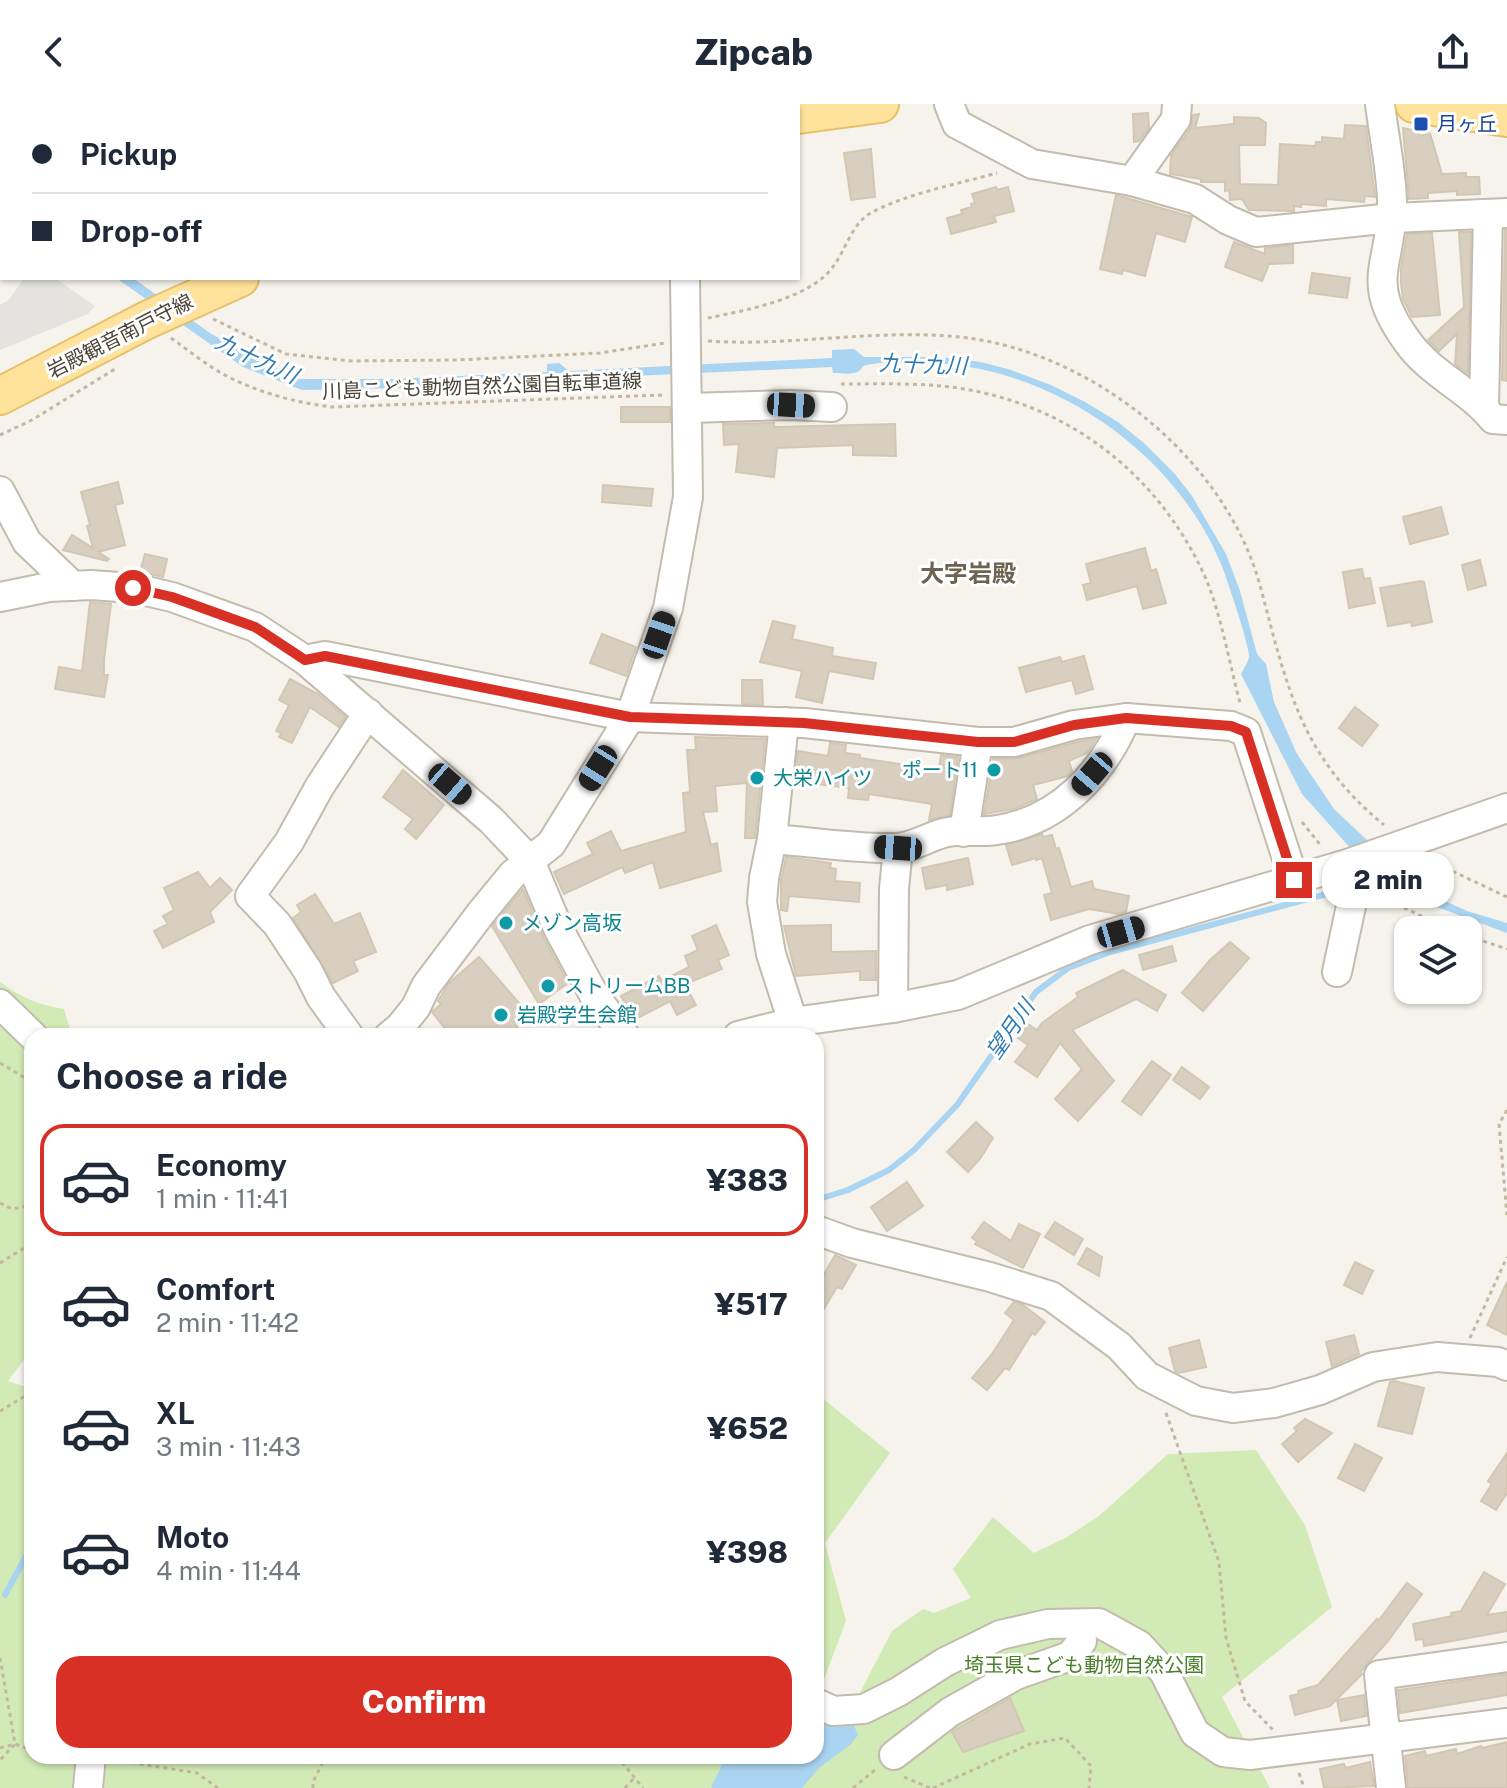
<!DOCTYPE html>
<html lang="en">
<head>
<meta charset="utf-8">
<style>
  body { margin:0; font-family:"Public Sans","Noto Sans JP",sans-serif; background:#f6f6f7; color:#1f2937; height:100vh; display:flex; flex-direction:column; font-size:30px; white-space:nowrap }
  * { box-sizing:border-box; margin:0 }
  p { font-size:26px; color:#747a83 }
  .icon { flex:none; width:44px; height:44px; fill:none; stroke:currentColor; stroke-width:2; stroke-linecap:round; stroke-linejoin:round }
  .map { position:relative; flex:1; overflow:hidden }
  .drawer { position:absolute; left:24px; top:924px; width:800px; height:736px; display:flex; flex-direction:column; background:#fff; border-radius:24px; box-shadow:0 2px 6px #0004 }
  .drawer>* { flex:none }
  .guide { position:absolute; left:0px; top:0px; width:800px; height:176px; box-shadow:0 2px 6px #0004; display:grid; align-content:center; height:176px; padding:0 32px; background:#fff }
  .fabs { position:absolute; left:1394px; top:812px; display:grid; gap:16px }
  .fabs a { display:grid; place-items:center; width:88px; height:88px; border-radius:16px; background:#fff; box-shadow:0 2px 6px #0004; font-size:40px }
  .end { position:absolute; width:36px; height:36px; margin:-18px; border:10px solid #d93025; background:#fff; box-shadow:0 0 0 4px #fff }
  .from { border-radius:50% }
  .bubble { position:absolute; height:56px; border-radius:24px; background:#fff; box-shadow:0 2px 6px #0004; font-size:26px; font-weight:800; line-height:56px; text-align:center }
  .car { position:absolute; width:24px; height:48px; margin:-24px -12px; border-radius:10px; box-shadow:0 0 6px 2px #0007; background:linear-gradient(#222 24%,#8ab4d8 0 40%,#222 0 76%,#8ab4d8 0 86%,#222 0) }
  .guide b { display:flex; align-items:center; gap:28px; height:76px; font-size:30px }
  .guide b+b { border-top:2px solid #e0e1e3 }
  .guide i { width:20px; height:20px; background:#1f2937 }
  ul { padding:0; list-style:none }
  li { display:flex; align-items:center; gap:24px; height:112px; margin:0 16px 12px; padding:0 16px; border:4px solid transparent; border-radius:24px }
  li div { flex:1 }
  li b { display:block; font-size:30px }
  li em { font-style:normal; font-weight:800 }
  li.active { border-color:#d93025 }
  li>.icon { width:72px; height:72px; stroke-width:1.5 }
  h2 { padding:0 32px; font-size:36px; line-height:96px }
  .action { display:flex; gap:16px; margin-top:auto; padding:16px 32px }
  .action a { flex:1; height:92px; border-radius:24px; background:#d93025; color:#fff; font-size:32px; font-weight:800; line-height:92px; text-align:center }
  header { display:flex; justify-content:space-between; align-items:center; height:104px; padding:0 32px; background:#fff; font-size:36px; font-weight:800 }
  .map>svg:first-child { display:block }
</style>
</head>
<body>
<header><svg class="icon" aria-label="back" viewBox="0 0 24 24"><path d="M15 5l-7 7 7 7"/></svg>Zipcab<svg class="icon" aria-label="share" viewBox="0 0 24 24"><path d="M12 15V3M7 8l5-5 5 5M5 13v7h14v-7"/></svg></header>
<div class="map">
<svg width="1507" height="1684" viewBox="0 0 1507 1684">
  <rect width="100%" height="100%" fill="#f6f3ec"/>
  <!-- green -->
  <path fill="#d2eab5" d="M0 878C20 893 39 901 64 905L72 932H32V1245L8 1277 32 1285V1652H816V1289L890 1349 825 1439 846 1517 820 1586 854 1600 892 1527 923 1505 934 1509 971 1494 953 1465 993 1413 1034 1449 1067 1433 1099 1412 1168 1350 1256 1346 1305 1421 1332 1503 1222 1593 1270 1684H0Z"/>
  <!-- parking -->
  <polygon fill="#e5e3e0" points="24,174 55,174 95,202 88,210 0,246 0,201 9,196"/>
  <!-- water -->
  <g fill="#a9d4f2">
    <path d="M116 174H133L210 229 252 254 299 275H393L547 268V260L559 259 569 267 832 254V246L854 245 864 253H939L981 258 1011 266 1051 281 1085 298 1118 318 1145 340 1175 370 1192 392 1226 450 1240 487 1257 550 1266 560 1274 598 1297 650 1334 705 1368 737 1392 769 1418 785 1467 807 1507 819V829L1386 784 1302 690 1241 570C1243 566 1248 558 1249 553 1250 543 1228 479 1223 465 1178 350 1053 262 928 259 912 259 882 257 867 261 861 262 863 265 857 268 851 271 841 269 833 269L832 263 588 274C573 275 563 282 549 283L548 275 405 284 302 286 243 263Z"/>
    <polygon points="852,1617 858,1631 850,1641 820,1663 802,1684 711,1684 726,1652 816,1652 816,1618 833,1621"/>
  </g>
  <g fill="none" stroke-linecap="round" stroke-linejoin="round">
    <!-- stream -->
    <g stroke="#a9d4f2" stroke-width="6">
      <polyline points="1369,778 1385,773"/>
      <polyline points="816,1096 848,1086 889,1066 914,1046 957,1001 1036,888 1068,864 1110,848 1334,788"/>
      <polyline points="5,1491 32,1441"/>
    </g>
  </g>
  <!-- building -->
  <g fill="#d8cfc1" stroke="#d3c7b4" stroke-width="2">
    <polygon points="1148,9 1149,24 1139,37 1134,38 1133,10"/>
    <polygon points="1199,10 1195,24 1234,20 1234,13 1259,14 1266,19 1265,41 1239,41 1240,80 1278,81 1280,40 1315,42 1316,38 1322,38 1322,33 1344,35 1345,21 1366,22 1375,93 1365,92 1364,98 1326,95 1326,102 1301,100 1301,103 1294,102 1294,107 1249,106 1242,95 1230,96 1229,86 1225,87 1225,78 1201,78 1201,75 1170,70 1171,51 1190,25 1193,11"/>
    <polygon points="1403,24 1418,27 1420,32 1430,29 1442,70 1466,69 1466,73 1479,73 1480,90 1457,91 1457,87 1428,89 1428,94 1409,95"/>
    <polygon points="871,45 875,93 851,96 844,49"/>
    <polygon points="996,83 997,86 1008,83 1014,107 994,112 996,118 951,130 947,114 962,110 961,106 972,103 971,100 975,99 972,90"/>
    <polygon points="1116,91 1192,113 1185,138 1156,129 1145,172 1123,166 1122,170 1100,165"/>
    <polygon points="1505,126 1507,126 1507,277 1502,276"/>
    <polygon points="1459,128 1471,128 1468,269 1455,260 1457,230 1439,247 1428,236 1464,203"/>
    <polygon points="1432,129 1440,211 1412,213 1403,195 1401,179 1401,163 1407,130"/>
    <polygon points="1234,138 1265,150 1265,144 1293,141 1293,159 1269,160 1262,177 1225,163"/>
    <polygon points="1312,169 1350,174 1347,194 1309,189"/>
    <rect x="621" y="303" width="49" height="15"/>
    <polygon points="774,319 774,323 895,320 896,352 853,351 853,341 777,344 774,373 736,368 739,340 724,341 723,320"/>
    <polygon points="118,378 123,399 115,401 125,441 98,448 109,455 107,457 63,446 72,431 93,444 87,422 90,421 81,388"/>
    <polygon points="603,381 653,385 651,402 602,398"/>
    <polygon points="1441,403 1448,430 1410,440 1403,413"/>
    <polygon points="1145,444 1151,467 1156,465 1166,499 1143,505 1137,482 1087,496 1083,481 1091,479 1086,460"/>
    <polygon points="145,450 167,455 163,473 140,468"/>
    <polygon points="1480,456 1486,481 1468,486 1462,461"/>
    <polygon points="1362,465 1364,475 1370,474 1375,499 1349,504 1343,468"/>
    <polygon points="1421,477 1424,478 1432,518 1412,522 1411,518 1388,522 1380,484"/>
    <polygon points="90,498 111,500 104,556 104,571 108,571 104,593 55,585 59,563 82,567"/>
    <polygon points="773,517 795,522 792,535 833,544 832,552 876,559 873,575 829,567 822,599 796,593 802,567 760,558"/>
    <polygon points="602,530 636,543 626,572 590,559"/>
    <polygon points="1084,552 1093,585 1076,590 1072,576 1026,588 1019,564 1060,553 1062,558"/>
    <polygon points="290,575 318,590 345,613 339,623 310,603 292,639 279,633 281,629 276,627 289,601 279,596"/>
    <polygon points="742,576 762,576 763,601 742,600"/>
    <polygon points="1355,603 1378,621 1362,642 1339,624"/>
    <polygon points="695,633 765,635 755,734 745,734 747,679 715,682 717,707 703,708 711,741 717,739 721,767 660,784 653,758 625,769 622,763 564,790 554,768 593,750 587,739 611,727 621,747 686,728 683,689 690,688 687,646 696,646"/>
    <polygon points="1096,635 1087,649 1069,657 1072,667 1068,672 1033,681 1037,695 1014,705 984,710 993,655 1019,654 1077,638"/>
    <polygon points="830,639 846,641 845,649 860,651 860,654 939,666 941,651 958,653 950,711 929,716 932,700 869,690 868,696 848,694 849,684 808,679 809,675 795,673 798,647 828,652"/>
    <polygon points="403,666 444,701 416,735 405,725 413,715 383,693"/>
    <polygon points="1042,730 1043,733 1052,731 1056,745 1059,744 1071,783 1092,777 1094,785 1129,792 1126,808 1118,810 1089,805 1051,816 1044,791 1052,789 1042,754 1036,756 1036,754 1012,761 1006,741"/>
    <polygon points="786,753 831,759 830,764 836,765 835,777 860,779 859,798 789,792 787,807 781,806 781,776"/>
    <polygon points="968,754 973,780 947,786 947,781 926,785 922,764"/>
    <polygon points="198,768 210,784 220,774 232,786 210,808 214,818 163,844 154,827 168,820 163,812 174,806 164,784"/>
    <polygon points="523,785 543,832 568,879 539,900 492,822"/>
    <polygon points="315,790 334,820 360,809 376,848 353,857 358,867 333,879 293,814 301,808 297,801"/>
    <polygon points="716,821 729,851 718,856 722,865 685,880 696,901 677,911 670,897 634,916 621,892 659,872 662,877 689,863 685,852 698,846 692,832"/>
    <polygon points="831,821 831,848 876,847 876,876 860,876 860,867 796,872 784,822"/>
    <polygon points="1230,838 1249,854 1203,907 1182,889 1210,856"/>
    <polygon points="1172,842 1176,857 1143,866 1139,851"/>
    <polygon points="479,853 527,908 514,918 523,932 451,932 432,908 441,900 438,897 449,879"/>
    <polygon points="1123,866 1166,891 1157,907 1136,895 1072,926 1114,977 1078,1017 1055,995 1082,965 1060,939 1037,973 1015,958 1028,941 1018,934 1028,920 1037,926 1042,919 1078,893 1076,889"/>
    <polygon points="1152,957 1171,971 1141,1011 1122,997"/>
    <polygon points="1182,963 1209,983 1200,995 1173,976"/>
    <polygon points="976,1018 993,1034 980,1055 968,1068 947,1048"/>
    <polygon points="907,1078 923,1102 887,1127 871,1103"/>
    <polygon points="984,1118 1011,1137 1019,1120 1040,1130 1023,1164 975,1140 977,1137 972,1134"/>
    <polygon points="1055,1118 1083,1135 1074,1151 1045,1133"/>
    <polygon points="1087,1144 1102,1153 1099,1172 1078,1160"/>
    <polygon points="835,1151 856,1161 842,1185 837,1183 816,1218 816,1184"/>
    <polygon points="1355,1158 1373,1167 1362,1190 1344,1181"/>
    <polygon points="1507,1178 1507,1231 1487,1221"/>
    <polygon points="1014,1198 1023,1201 1045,1218 1035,1231 1032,1229 1009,1266 1005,1264 987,1286 972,1274 992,1250 1014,1216 1005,1209"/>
    <polygon points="1354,1231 1359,1250 1332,1262 1326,1238"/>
    <polygon points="1199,1236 1206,1263 1179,1269 1175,1267 1169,1244"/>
    <polygon points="1394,1277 1424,1284 1412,1330 1378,1322 1390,1278"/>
    <polygon points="1305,1315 1332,1329 1298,1358 1282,1340 1297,1327 1294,1324"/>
    <polygon points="1355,1340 1382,1354 1364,1387 1338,1374"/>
    <polygon points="1507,1349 1507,1389 1496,1406 1481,1397 1492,1380 1488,1377"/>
    <polygon points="1484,1468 1505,1480 1487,1511 1507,1508 1507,1527 1424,1542 1423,1535 1416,1536 1413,1520 1452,1512 1451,1509 1461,1507"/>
    <polygon points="1407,1479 1422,1490 1388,1537 1360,1568 1362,1570 1330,1602 1295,1611 1290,1592 1299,1590 1298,1587 1318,1581 1377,1515 1379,1516"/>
    <polygon points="1507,1570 1507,1591 1400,1609 1398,1586"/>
    <polygon points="1364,1591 1366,1612 1341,1617 1337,1596"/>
    <polygon points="1010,1594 1024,1627 963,1648 952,1628"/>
    <polygon points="1507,1638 1507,1684 1408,1684 1405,1652 1425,1647 1426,1652 1456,1645 1457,1650 1481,1642 1482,1644"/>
    <polygon points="1370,1658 1374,1682 1324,1684 1320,1665 1344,1660 1346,1664"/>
  </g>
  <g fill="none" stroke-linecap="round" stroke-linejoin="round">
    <!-- minor casing -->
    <g stroke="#c2bbae" stroke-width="32">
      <g id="minor">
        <polyline points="706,0 707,2"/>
        <polyline points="949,0 957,20 1032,60 1132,77"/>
        <polyline points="1177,0 1176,15 1132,77 1195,95 1228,116 1256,128 1392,114 1507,109"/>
        <path d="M1380 0C1384 33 1391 64 1392 97 1393 161 1362 175 1407 237 1430 270 1469 285 1493 315L1507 316"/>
        <polyline points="68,2 70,0"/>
        <polyline points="0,83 2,80"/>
        <polyline points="1484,303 1488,110"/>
        <polyline points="688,304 791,301 832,303"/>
        <polyline points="0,387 27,438 73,482"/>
        <polyline points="0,493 49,483 91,481 133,484 172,493 255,523 305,556 491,716 530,757 558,824 594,891 625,932"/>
        <polyline points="305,556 325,552 630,613 804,619 978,638 1014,638 1074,621 1126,614 1231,622 1246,628 1294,776"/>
        <polyline points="784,618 772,735 764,774 762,798 771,850 793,918"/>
        <polyline points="964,728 978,638"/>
        <path d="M772 735C813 738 855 745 895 744 913 744 931 731 948 728 964 725 981 729 997 726 1059 717 1103 669 1126 614"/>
        <polyline points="1337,868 1351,802 1351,788 1340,762"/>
        <polyline points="0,900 33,932"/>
        <polyline points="893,904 894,785 898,744"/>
        <polyline points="349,932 321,893 308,867 277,820 250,792 289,738 320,682 368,609"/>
        <polyline points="389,932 400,923 416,903 426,882 481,809 513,770 551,740 630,613 668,504 688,393 685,174"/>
        <polyline points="738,932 793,918 893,904 958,891 1090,836 1347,760 1507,704"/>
        <polyline points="816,1126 852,1139 990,1173 1051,1192 1119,1242 1147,1272 1196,1297 1233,1304 1274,1299 1320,1286 1373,1263 1437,1253 1498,1258 1507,1262"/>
        <polyline points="816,1599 833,1607 864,1605 898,1588 945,1558 1000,1531 1048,1520 1099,1519 1139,1541 1164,1568 1195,1629 1223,1648 1250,1651 1507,1619"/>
        <polyline points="894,1651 950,1608 1016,1571 1070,1552 1082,1537 1079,1520"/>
        <polyline points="88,1684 91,1652"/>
        <polyline points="1391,1684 1379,1571 1507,1553"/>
      </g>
    </g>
    <!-- major casing -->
    <g stroke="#e6c16a" stroke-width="40">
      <g id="major">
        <polyline points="1414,0 1507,14"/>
        <polyline points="798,11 880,0"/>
        <polyline points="0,292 147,216 240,174"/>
      </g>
    </g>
    <!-- path -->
    <g stroke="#c4b79f" stroke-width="3" stroke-dasharray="4 4" stroke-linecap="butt">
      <path d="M708 214C746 206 812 195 835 160 846 144 852 121 869 110 904 90 958 80 997 69"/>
      <polyline points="213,215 286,250 351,257 456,256 600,249 665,239"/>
      <path d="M171 234C188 246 205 260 223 270 256 288 296 299 333 303L662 291"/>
      <path d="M708 237C794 243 882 223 968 234 1097 251 1228 358 1261 485 1287 583 1301 653 1384 721"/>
      <path d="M841 280C885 280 932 278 975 287 1080 308 1163 378 1206 475 1222 514 1229 558 1240 599"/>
      <polyline points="0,331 32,316 115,265"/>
      <polyline points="1302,718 1322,743"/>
      <polyline points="1431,757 1507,793"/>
      <polyline points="1375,790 1451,826"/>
      <polyline points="1468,832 1507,845"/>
      <polyline points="0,959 32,978"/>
      <polyline points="1507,1006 1499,1020 1507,1111"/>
      <polyline points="0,1099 12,1105 32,1101"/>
      <polyline points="0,1159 24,1144 32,1134"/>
      <polyline points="1470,1234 1507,1153"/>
      <polyline points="0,1307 32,1288"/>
      <polyline points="1166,1309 1219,1458 1226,1534 1245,1597 1273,1626"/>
      <polyline points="0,1554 15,1640 0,1656"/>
      <polyline points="0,1644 15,1640 32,1646"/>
      <polyline points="617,1652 643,1684"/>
      <polyline points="116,1656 197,1669 218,1684"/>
      <polyline points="1299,1669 1304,1684"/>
      <polyline points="904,1673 930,1684"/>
      <polyline points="313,1684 313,1678 326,1652"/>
      <polyline points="625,1684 634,1674"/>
      <polyline points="853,1684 875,1666"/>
      <polyline points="933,1684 1030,1640 1065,1634 1091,1662 1089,1684"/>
    </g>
    <!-- minor -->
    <use href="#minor" stroke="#fff" stroke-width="28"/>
    <!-- major -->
    <use href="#major" stroke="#ffe39c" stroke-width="36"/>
    <!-- path-bridge -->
    <polyline stroke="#c4b79f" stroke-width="3" stroke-dasharray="4 4" stroke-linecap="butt" points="82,1652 106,1654"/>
  </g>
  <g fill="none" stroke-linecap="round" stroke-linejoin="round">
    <!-- route -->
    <polyline stroke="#d93025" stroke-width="10" points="133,484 172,493 255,523 305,556 325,552 630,613 804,619 978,638 1014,638 1074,621 1126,614 1231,622 1246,628 1294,776"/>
  </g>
  <!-- markers -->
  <rect fill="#1a4fb4" stroke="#fff" stroke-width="3" x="1413" y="12" width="16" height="16" rx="4"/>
  <g fill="#0f9aa8" stroke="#fff" stroke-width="3">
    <circle cx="994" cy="666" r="8"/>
    <circle cx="757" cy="674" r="8"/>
    <circle cx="506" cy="819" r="8"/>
    <circle cx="548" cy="882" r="8"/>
    <circle cx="501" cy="911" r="8"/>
  </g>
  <g text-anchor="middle" stroke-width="6" stroke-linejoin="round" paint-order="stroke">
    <!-- transit labels -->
    <g font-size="20" fill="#164399" stroke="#fff" text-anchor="start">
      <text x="1437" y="27">月ヶ丘</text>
    </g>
    <!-- street labels -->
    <g font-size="20" fill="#4b4439" stroke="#fff">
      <text transform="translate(120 232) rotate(-27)" y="7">岩殿観音南戸守線</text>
      <text transform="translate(482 282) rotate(-2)" y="7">川島こども動物自然公園自転車道線</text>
    </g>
    <!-- culture labels -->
    <g font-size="20" fill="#0d838f" stroke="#fff" text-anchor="start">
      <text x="978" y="673" text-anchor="end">ポート11</text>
      <text x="773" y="681">大栄ハイツ</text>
      <text x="522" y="826">メゾン高坂</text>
      <text x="564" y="889">ストリームBB</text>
      <text x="517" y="918">岩殿学生会館</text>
    </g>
    <!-- park labels -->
    <g font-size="20" fill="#4a7f2a" stroke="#fff">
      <text x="1084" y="1568">埼玉県こども動物自然公園</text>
    </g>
    <!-- water labels -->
    <g font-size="22" font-style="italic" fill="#2e7ab2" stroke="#fff">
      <text transform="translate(257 254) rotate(25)" y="8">九十九川</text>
      <text transform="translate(923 260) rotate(2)" y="8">九十九川</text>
      <text transform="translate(1010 925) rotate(-55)" y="8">望月川</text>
    </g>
    <!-- quarter labels -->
    <g font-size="24" font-weight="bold" fill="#6e6250" stroke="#fff">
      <text x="968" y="478">大字岩殿</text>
    </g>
  </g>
</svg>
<div class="fabs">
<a><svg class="icon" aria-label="layers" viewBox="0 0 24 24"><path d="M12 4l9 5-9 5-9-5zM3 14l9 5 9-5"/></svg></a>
</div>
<i class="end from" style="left:133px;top:484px"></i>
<i class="end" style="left:1294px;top:776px"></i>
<div class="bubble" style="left:1322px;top:748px;width:132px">2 min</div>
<i class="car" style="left:791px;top:301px;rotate:93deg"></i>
<i class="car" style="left:659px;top:531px;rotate:19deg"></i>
<i class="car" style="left:598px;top:664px;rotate:212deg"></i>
<i class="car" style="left:1092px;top:670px;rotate:221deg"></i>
<i class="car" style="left:450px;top:680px;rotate:131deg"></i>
<i class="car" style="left:898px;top:744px;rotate:274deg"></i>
<i class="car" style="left:1121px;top:828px;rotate:74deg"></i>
<div class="guide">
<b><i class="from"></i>Pickup</b>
<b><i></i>Drop-off</b>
</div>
<section class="drawer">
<h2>Choose a ride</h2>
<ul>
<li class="active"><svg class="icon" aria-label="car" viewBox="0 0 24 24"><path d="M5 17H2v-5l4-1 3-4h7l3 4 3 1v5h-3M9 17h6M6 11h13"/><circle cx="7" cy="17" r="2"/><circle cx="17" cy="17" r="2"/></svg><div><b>Economy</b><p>1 min · 11:41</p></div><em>¥383</em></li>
<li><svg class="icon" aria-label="car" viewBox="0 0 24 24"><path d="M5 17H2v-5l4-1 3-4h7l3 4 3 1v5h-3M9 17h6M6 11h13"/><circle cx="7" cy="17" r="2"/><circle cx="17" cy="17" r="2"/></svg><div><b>Comfort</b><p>2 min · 11:42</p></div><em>¥517</em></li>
<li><svg class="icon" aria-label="car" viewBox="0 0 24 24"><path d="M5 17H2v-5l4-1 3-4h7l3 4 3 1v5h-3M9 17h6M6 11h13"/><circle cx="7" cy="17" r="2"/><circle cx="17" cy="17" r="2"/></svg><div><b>XL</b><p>3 min · 11:43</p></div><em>¥652</em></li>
<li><svg class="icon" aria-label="car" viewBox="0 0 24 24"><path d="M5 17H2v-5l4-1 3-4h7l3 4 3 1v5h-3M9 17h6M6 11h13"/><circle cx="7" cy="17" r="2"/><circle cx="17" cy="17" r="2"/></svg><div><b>Moto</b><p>4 min · 11:44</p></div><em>¥398</em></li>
</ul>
<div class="action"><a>Confirm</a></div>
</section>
</div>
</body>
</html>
